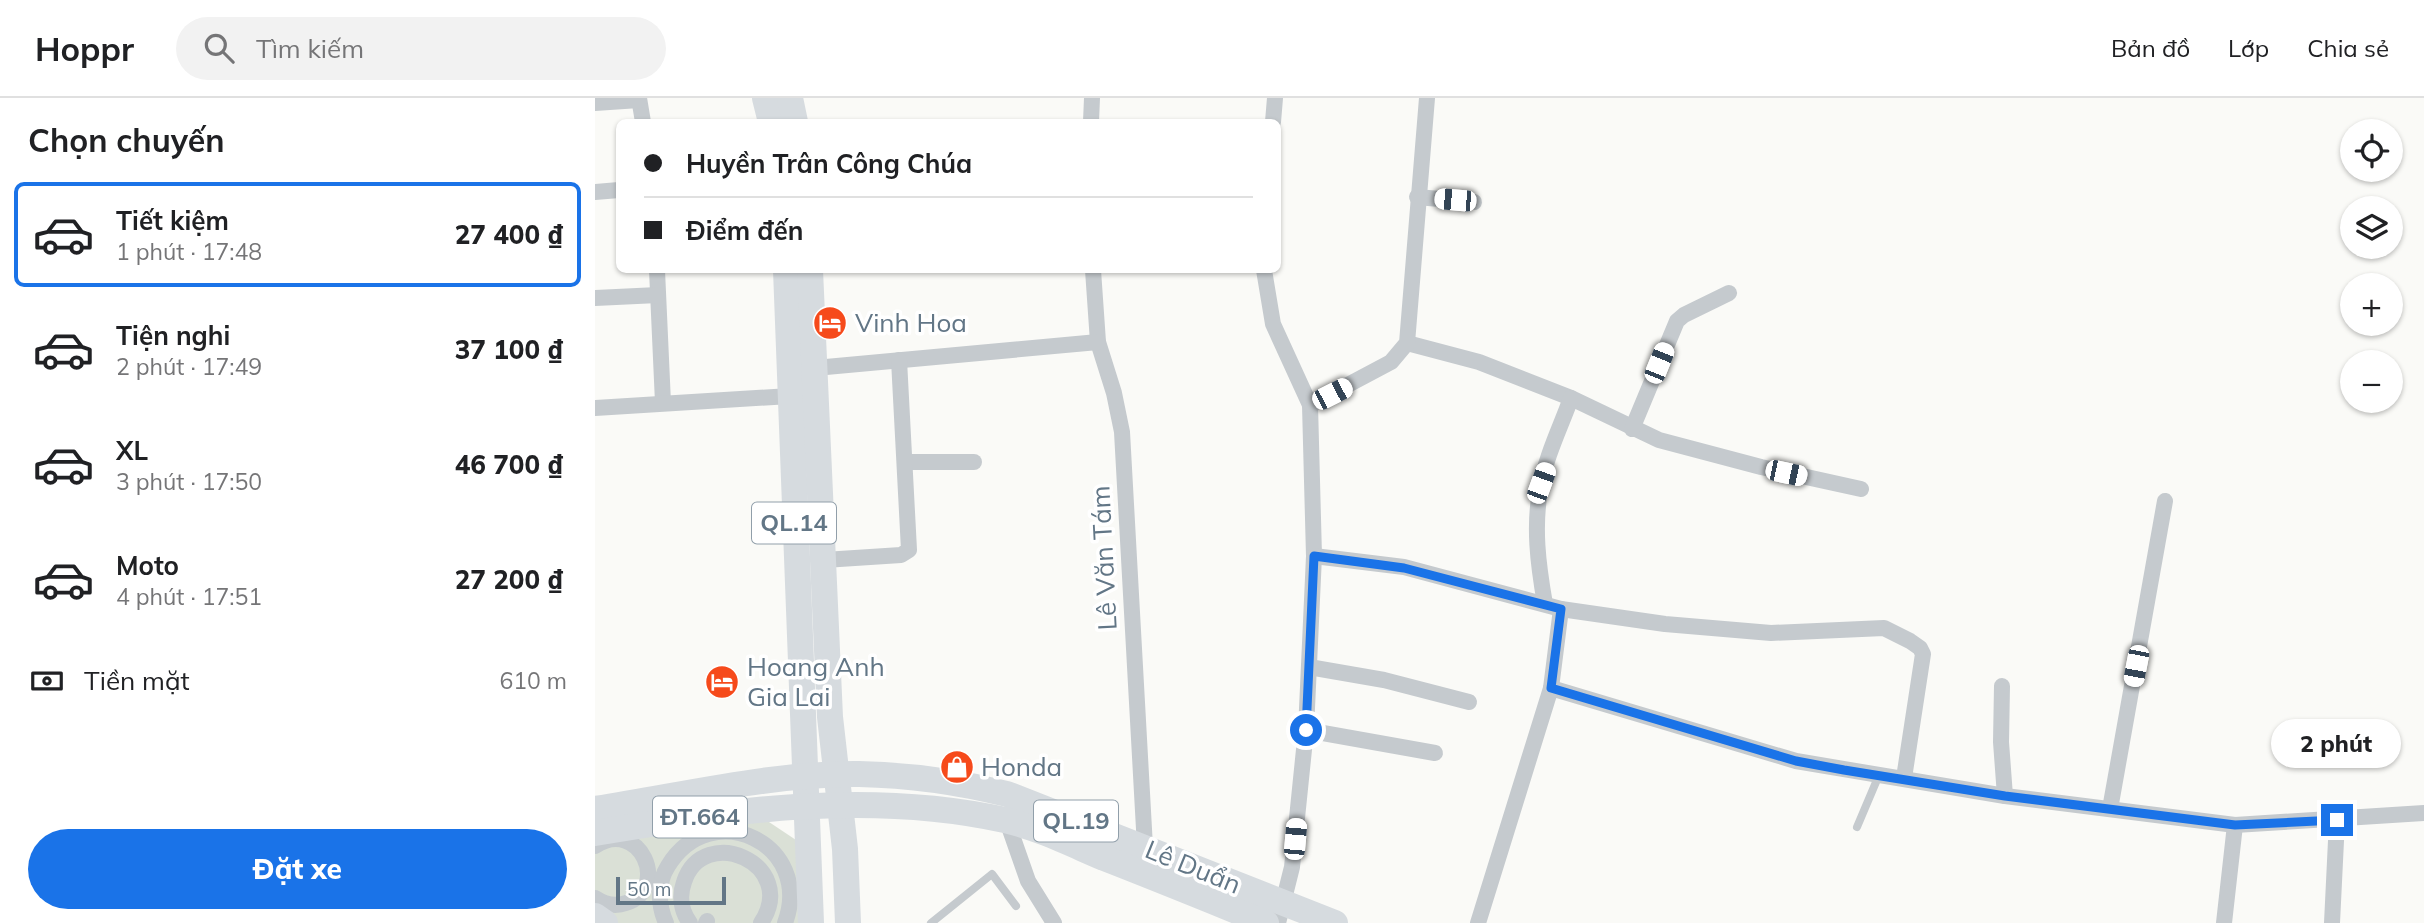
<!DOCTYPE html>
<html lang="vi">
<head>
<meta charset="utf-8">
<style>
  body { margin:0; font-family:Mulish,sans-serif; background:#f2f2f2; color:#202124; height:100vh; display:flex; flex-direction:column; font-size:26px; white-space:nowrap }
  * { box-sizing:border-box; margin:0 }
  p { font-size:23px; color:#757577 }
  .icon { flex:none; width:38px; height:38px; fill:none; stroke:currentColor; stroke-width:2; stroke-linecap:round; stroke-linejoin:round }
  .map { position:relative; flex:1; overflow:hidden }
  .drawer { display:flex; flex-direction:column; background:#fff; width:595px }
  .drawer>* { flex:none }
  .top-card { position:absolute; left:21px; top:21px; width:665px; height:154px; border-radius:10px; box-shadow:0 2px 5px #0004; display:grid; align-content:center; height:154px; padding:0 28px; background:#fff }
  .buttons { position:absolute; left:1745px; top:21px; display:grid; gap:14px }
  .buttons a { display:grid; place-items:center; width:63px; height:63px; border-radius:50%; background:#fff; box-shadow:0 2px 5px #0004; font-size:35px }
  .scale { position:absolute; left:21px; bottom:18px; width:110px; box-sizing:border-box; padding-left:7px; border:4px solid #627686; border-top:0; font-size:19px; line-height:24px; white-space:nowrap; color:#627686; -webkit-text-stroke:5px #fff; paint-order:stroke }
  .end { position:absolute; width:32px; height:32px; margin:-16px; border:9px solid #1a73e8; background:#fff; box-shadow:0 0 0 4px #fff }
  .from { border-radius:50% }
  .bubble { position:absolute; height:49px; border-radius:24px; background:#fff; box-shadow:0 2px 5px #0004; font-size:23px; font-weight:800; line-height:49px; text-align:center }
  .car { position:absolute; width:21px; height:42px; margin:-21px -10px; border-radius:9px; box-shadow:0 0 5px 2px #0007; background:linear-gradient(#fff 24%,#345 0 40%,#fff 0 76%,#345 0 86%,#fff 0) }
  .top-card b { display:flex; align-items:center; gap:24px; height:66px; font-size:26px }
  .top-card b+b { border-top:2px solid #e0e0e0 }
  .top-card i { width:18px; height:18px; background:#202124 }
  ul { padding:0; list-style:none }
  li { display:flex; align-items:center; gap:21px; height:105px; margin:0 14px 10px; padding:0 14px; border:4px solid transparent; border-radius:10px }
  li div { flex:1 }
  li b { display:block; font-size:26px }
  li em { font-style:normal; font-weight:800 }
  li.selected { border-color:#1a73e8 }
  li>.icon { width:63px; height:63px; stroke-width:1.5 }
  h2 { padding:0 28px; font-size:32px; line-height:84px }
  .pay { display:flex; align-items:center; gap:18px; height:77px; padding:0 28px; font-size:26px }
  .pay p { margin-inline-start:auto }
  .action { display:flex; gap:14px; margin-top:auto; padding:14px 28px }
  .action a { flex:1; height:80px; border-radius:42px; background:#1a73e8; color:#fff; font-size:28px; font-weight:800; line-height:80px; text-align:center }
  header { display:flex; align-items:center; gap:42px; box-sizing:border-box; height:98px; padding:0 35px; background:#fff; border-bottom:2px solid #e0e0e0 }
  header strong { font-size:33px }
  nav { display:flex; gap:38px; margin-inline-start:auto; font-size:24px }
  .search { width:490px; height:63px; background:#f2f2f2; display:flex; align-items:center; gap:18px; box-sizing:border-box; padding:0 24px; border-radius:38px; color:#757577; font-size:26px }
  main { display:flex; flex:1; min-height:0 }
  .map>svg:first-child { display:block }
</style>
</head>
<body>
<header>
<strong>Hoppr</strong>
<div class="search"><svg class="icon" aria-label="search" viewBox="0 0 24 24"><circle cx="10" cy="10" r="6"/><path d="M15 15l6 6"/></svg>Tìm kiếm</div>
<nav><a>Bản đồ</a><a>Lớp</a><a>Chia sẻ</a></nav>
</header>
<main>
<section class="drawer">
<h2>Chọn chuyến</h2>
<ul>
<li class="selected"><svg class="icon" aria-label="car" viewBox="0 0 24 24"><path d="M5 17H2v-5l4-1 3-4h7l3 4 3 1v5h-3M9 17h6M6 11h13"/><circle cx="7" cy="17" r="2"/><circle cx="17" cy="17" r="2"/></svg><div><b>Tiết kiệm</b><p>1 phút · 17:48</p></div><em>27 400 ₫</em></li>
<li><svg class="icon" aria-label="car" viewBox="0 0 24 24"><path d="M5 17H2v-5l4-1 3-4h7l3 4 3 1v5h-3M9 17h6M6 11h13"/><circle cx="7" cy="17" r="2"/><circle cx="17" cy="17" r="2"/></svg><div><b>Tiện nghi</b><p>2 phút · 17:49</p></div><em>37 100 ₫</em></li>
<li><svg class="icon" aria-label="car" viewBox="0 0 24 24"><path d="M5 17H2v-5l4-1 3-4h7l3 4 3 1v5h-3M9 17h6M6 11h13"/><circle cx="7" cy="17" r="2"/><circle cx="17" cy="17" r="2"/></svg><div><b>XL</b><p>3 phút · 17:50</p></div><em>46 700 ₫</em></li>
<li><svg class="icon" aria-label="car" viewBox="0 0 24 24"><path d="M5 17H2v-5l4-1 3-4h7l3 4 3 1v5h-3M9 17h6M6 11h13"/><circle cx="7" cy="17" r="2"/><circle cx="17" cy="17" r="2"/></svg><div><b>Moto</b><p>4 phút · 17:51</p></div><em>27 200 ₫</em></li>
</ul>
<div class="pay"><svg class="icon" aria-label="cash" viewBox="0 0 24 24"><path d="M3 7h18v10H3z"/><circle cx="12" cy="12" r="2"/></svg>Tiền mặt<p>610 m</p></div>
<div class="action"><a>Đặt xe</a></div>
</section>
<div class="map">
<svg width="1829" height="825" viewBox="0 0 1829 825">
  <rect width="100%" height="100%" fill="#fafaf7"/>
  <!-- green -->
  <polygon fill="#dae0d6" points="171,722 201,742 213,825 20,825 0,811 0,738"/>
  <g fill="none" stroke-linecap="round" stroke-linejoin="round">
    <!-- lane -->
    <g stroke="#c5cace" stroke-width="8">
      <polyline points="1262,729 1284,677"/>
      <polyline points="336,825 397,776 421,808"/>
    </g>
    <!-- street -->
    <g stroke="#c5cace" stroke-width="16">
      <polyline points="44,0 48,24"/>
      <polyline points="0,5 44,2"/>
      <polyline points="496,24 497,0"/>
      <polyline points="678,24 680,0"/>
      <polyline points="0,94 24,92"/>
      <polyline points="822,99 879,104"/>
      <polyline points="62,172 68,305"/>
      <polyline points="498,172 503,244 519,295 527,334 550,749"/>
      <polyline points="669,172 678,226 715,307 719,458 711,632 697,769 683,825"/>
      <polyline points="0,200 63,197"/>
      <polyline points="812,245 884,264 976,300 1064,342 1166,369 1266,391"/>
      <polyline points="220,270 503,244"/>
      <polyline points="715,307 796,264 812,245 832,0"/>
      <polyline points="0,310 195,298"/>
      <polyline points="1037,331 1082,223 1089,217 1134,195"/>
      <polyline points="310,364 379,364"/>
      <polyline points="719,458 809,469 966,511 1070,526 1176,535 1289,530 1315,543 1325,550 1328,556 1309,680"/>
      <polyline points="229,462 306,457 314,452 304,262"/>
      <path d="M950 506C943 466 938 428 946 387 951 358 966 328 976 300"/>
      <polyline points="714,569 789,582 874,604"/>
      <polyline points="1407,588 1406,644 1410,698"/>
      <polyline points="956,590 1201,663 1410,698 1640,727 1829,715"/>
      <polyline points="711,632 840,655"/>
      <polyline points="1515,711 1570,403"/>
      <polyline points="412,723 433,783 459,825"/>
      <path d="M0 748C45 719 76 790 31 805 20 809 9 806 0 800"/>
      <path d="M71 825C63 807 62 785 73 768 117 697 219 746 190 825"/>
      <path d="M95 825C86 813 84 798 89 784 108 724 205 766 166 825"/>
      <polyline points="111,825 112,823"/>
      <polyline points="883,825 956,590 966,511"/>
      <polyline points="1629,825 1640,727"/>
      <polyline points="1737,825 1742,722"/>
    </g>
    <!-- primary -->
    <g stroke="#d6dbdf" stroke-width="26">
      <polyline points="170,0 176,24"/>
      <polyline points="195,0 200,24"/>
      <polyline points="191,172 216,825"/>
      <polyline points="215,172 235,619 250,751 253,825"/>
      <path d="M0 711C85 698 178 675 264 676 313 677 364 684 412 696L740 825"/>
      <path d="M0 735C135 712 274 692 410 722 444 730 476 746 509 760 563 781 617 803 671 825"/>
      <polyline points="0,818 10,825"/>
    </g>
  </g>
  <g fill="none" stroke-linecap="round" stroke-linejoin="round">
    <!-- route -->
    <polyline stroke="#1a73e8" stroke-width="9" points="711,632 719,458 809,470 966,511 956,590 1201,663 1249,672 1410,698 1640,727 1742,722"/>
  </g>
  <!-- icons -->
  <defs>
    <g id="hotel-disc" transform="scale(1.75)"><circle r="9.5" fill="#f64a1b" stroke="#fff"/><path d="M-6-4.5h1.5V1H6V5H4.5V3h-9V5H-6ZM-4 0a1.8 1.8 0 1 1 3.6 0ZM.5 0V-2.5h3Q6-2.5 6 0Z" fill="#fff"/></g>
    <g id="shop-disc" transform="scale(1.75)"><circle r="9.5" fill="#f64a1b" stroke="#fff"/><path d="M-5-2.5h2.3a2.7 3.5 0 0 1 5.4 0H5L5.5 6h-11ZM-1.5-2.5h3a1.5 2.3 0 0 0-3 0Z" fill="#fff"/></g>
  </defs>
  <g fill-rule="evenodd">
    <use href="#hotel-disc" x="235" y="225"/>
    <use href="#hotel-disc" x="127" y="584"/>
    <use href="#shop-disc" x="362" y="669"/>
  </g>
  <g text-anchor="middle" stroke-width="7" stroke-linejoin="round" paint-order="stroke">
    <!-- shield labels -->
    <g fill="#fff" stroke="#919faa" stroke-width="2">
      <rect x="157" y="404.5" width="84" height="41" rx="5"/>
      <rect x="58" y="698.5" width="94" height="41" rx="5"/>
      <rect x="439" y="702.5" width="84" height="41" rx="5"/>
    </g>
    <g font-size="24" font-weight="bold" fill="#627686">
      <text x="199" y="433">QL.14</text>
      <text x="105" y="727">ĐT.664</text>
      <text x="481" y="731">QL.19</text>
    </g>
    <!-- poi labels -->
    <g font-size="26" fill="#627686" stroke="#fff" text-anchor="start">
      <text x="260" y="234">Vinh Hoa</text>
      <text x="152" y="578">Hoang Anh<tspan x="152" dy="30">Gia Lai</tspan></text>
      <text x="386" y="678">Honda</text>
    </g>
    <!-- street labels -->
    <g font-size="26" fill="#627686" stroke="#fff">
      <text transform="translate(509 460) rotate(-93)" y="9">Lê Văn Tám</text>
      <text transform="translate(598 769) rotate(22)" y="9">Lê Duẩn</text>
    </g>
  </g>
</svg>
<div class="buttons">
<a><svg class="icon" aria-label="locate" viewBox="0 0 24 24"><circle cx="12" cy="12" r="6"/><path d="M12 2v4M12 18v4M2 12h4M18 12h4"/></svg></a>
<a><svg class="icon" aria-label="layers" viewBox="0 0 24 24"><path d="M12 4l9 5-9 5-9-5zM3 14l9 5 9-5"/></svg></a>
<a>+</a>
<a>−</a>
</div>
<div class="scale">50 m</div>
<i class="end from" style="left:711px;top:632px"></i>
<i class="end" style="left:1742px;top:722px"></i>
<div class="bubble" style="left:1676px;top:621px;width:130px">2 phút</div>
<i class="car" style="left:860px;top:102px;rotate:275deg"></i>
<i class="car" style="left:1064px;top:265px;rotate:22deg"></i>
<i class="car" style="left:737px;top:296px;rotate:63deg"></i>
<i class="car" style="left:1191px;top:375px;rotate:102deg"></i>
<i class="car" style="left:946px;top:385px;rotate:20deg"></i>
<i class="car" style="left:1541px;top:568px;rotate:191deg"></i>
<i class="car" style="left:700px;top:741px;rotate:5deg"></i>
<div class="top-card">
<b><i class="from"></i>Huyền Trân Công Chúa</b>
<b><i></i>Điểm đến</b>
</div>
</div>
</main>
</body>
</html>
